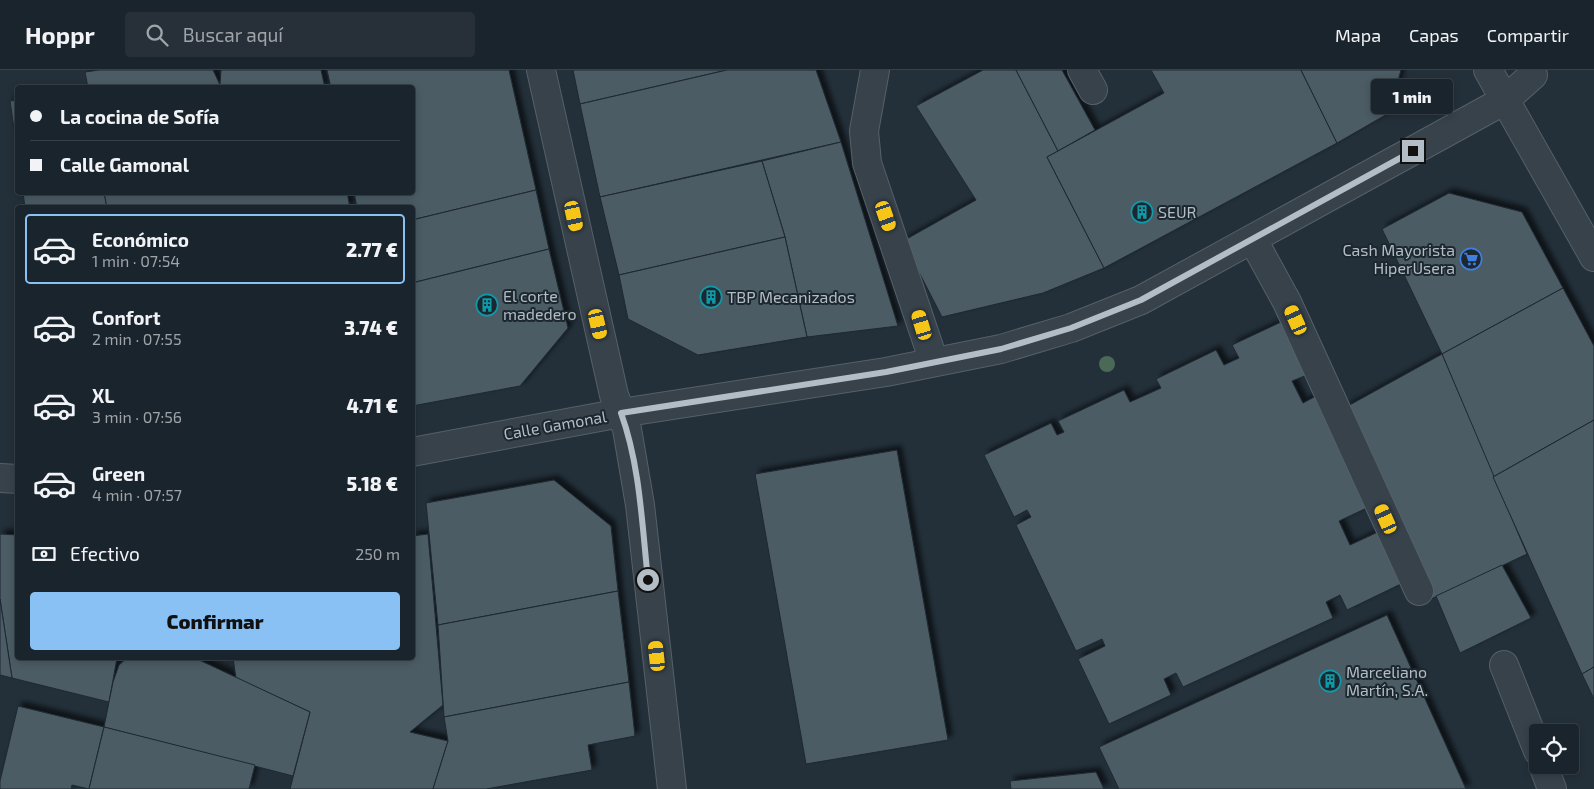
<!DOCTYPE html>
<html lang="es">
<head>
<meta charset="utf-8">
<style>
  body { margin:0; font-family:"Exo 2",sans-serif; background:#273038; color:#f1f3f6; height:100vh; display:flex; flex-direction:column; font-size:19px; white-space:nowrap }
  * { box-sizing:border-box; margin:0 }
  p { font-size:16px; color:#9fa4a9 }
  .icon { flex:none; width:28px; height:28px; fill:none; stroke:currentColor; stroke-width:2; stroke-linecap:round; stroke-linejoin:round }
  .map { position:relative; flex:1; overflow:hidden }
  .side { position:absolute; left:15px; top:135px; width:400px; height:455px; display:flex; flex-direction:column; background:#1a242c; border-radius:5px; box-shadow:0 2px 8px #0003,0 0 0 1px #384148 }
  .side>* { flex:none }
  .top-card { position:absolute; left:15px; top:15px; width:400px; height:110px; border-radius:5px; box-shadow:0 2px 8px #0003,0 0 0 1px #384148; display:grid; align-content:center; height:110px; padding:0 15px; background:#1a242c }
  .fabs { position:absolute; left:1529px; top:654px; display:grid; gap:10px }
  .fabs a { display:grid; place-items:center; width:50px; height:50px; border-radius:5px; background:#1a242c; box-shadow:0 2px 8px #0003,0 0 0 1px #384148; font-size:25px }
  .end { position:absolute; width:22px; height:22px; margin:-11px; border:6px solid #b2bdc6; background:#111; box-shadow:0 0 0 2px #111 }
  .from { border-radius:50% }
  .bubble { position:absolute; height:35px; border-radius:5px; background:#1a242c; box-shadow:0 2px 8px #0003,0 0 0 1px #384148; font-size:16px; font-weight:800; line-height:35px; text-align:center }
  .car { position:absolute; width:15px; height:30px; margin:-15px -8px; border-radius:6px; box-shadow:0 0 4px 1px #0007; background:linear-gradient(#f5c518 24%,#345 0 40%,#f5c518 0 76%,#345 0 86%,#f5c518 0) }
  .top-card b { display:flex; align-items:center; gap:18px; height:48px; font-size:19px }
  .top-card b+b { border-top:1px solid #384148 }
  .top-card i { width:12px; height:12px; background:#f1f3f6 }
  ul { padding:9px 0 0; list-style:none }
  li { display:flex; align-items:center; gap:15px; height:70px; margin:0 10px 8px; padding:0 5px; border:2px solid transparent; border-radius:5px }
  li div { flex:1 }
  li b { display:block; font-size:19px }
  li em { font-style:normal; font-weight:800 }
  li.selected { border-color:#89c1f5 }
  li>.icon { width:45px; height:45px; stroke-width:1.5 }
  .pay { display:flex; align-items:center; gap:12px; height:55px; padding:0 15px; font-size:19px }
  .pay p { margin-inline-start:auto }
  .cta { display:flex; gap:10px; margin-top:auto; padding:10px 15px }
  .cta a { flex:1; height:58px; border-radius:5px; background:#89c1f5; color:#111; font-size:20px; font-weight:800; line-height:58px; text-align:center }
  header { display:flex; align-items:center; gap:30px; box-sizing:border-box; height:70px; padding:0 25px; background:#1a242c; border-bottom:1px solid #384148 }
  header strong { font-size:24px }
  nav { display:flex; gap:28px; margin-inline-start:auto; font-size:18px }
  .search { width:350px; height:45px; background:#273038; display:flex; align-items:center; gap:12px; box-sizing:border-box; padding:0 18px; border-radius:5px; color:#9fa4a9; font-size:19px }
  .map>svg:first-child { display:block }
</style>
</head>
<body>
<header>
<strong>Hoppr</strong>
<div class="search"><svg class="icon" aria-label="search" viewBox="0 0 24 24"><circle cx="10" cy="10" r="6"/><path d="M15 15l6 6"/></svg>Buscar aquí</div>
<nav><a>Mapa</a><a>Capas</a><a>Compartir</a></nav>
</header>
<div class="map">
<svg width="1594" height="719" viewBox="0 0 1594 719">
  <defs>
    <filter id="shadow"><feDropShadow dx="4.5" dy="-4.5" stdDeviation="2.5" flood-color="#0009"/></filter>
  </defs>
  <rect width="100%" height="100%" fill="#23303a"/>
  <!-- building -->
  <g fill="#4c5b65" stroke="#1e2932" filter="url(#shadow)">
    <polygon points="99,0 213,0 220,15 221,0 321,0 325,18 88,18 85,2"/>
    <polygon points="327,0 509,0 536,120 412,150 412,138 357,138 354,122 412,122 412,18 331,18"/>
    <polygon points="573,0 727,0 580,34"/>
    <polygon points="727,0 816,0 841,72 600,127 580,34"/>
    <polygon points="983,0 1016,0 1058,81 1047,87 1104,198 1043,223 942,247 903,171 976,130 916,36"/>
    <polygon points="1016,0 1062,0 1095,60 1058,81"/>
    <polygon points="1151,0 1301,0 1337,73 1104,198 1047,87 1164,23"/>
    <polygon points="1301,0 1401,0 1389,43 1337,73"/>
    <polygon points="18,30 18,86 10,31"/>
    <polygon points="841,72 898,256 807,267 785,167 762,91"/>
    <polygon points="762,91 785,167 619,205 600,127"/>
    <polygon points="536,120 549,179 412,213 412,150"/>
    <polygon points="23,122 104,122 107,138 25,138"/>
    <polygon points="104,122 347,122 350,138 107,138"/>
    <polygon points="1449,123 1522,142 1563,218 1442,284 1382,159"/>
    <polygon points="785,167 807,267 698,285 628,249 619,205"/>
    <polygon points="549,179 568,258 520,316 412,336 412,213"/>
    <polygon points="1563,218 1594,276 1594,350 1493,407 1442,284"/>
    <polygon points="1281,252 1307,305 1292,311 1303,333 1316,326 1369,437 1339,451 1350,475 1380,461 1405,512 1347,540 1340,525 1326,532 1333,548 1183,617 1176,603 1164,609 1171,625 1109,654 1078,589 1105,576 1102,569 1076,581 1016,455 1031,447 1027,440 1014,447 984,385 1051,353 1057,365 1064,362 1058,351 1124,320 1130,332 1161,318 1156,309 1216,280 1224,295 1239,288 1232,275"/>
    <polygon points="1442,284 1527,484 1431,529 1346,337"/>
    <polygon points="1594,350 1594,597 1582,604 1493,407"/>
    <polygon points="897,380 948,670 806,694 755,404"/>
    <polygon points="554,410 611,456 618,521 438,555 426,433"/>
    <polygon points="0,464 18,465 18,588 117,588 109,632 12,608 0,529"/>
    <polygon points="428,464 443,635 410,662 448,671 433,719 290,719 310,642 236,608 233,588 412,588 412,466"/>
    <polygon points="1502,495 1531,548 1460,583 1436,526"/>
    <polygon points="618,521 629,612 444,647 438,555"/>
    <polygon points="0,529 12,608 0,605"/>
    <polygon points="1387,545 1466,719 1119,719 1099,677"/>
    <polygon points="127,588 195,588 310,642 293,706 104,657 113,612 119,595"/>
    <polygon points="1594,597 1594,629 1582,604"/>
    <polygon points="629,612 635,666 588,675 592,700 486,719 433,719 448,671 444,647"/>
    <polygon points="18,636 104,657 89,719 72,715 71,719 0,719 0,711"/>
    <polygon points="104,657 255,695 249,719 89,719"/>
    <polygon points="1096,702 1104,719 1011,719 1010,711"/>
  </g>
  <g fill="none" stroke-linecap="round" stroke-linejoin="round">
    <!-- minor casing -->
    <g stroke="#556069" stroke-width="30">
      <g id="minor">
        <polyline points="541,0 614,325 627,359 640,435 672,719"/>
        <polyline points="875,0 864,61 867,93 934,292"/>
        <polyline points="1082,0 1093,20"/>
        <polyline points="1488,0 1594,187"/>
        <polyline points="1253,170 1287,232 1419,521"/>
        <polyline points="412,382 621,343 886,302 1001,279 1071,258 1141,230 1505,30 1533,5"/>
        <polyline points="0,408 18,409"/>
        <polyline points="1504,595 1538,681"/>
        <polyline points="1543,695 1552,719"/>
      </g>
    </g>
    <!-- minor -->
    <use href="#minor" stroke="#37424b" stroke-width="28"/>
  </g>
  <!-- trees -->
  <circle fill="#4a6957" cx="1107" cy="294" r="8"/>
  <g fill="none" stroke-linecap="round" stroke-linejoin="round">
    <!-- route -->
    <path stroke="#b2bdc6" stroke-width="6" d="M648 510C642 455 640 395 621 343L886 302 1001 279 1071 258 1141 230 1413 81"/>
  </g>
  <!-- icons -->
  <defs>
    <g id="building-ring" transform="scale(1.125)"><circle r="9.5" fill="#1c272f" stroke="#0f9aa8" stroke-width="1.5"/><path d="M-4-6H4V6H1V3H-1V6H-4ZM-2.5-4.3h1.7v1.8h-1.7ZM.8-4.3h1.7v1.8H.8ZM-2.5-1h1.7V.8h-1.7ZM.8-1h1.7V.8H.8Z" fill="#0f9aa8"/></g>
    <g id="supermarket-ring" transform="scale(1.125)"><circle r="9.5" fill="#1c272f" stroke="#3f7fe0" stroke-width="1.5"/><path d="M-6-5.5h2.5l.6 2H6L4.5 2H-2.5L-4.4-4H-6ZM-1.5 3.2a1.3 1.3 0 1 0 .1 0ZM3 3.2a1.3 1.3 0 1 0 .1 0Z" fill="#3f7fe0"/></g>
  </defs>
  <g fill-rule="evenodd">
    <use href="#building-ring" x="1142" y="142"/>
    <use href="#supermarket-ring" x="1471" y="189"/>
    <use href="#building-ring" x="711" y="227"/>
    <use href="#building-ring" x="487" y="235"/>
    <use href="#building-ring" x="1330" y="611"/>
  </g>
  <g text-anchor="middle" stroke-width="4" stroke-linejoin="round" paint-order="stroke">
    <!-- poi labels -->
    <g font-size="16" fill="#b2bdc6" stroke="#1c272f" text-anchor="start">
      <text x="1158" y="148">SEUR</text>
      <text x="1455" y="186" text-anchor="end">Cash Mayorista<tspan x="1455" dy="18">HiperUsera</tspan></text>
      <text x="503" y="232">El corte<tspan x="503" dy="18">madedero</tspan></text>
      <text x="727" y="233">TBP Mecanizados</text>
      <text x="1346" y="608">Marceliano<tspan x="1346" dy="18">Martín, S.A.</tspan></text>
    </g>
    <!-- street labels -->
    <g font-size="16" fill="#b2bdc6" stroke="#1c272f">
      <text transform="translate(555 355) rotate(-10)" y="6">Calle Gamonal</text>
    </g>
  </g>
</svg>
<div class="fabs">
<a><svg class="icon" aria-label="locate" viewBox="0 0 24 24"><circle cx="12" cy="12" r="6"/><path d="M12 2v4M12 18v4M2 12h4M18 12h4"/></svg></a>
</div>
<i class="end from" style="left:648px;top:510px"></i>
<i class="end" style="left:1413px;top:81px"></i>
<div class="bubble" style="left:1371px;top:9px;width:82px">1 min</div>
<i class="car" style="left:574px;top:146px;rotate:168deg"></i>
<i class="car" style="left:886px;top:146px;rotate:161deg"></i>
<i class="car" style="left:1296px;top:250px;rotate:336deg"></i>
<i class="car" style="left:598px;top:254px;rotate:167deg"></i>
<i class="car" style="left:922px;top:255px;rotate:343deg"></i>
<i class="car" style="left:1386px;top:449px;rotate:336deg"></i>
<i class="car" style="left:657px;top:586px;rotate:354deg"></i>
<div class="top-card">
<b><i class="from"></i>La cocina de Sofía</b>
<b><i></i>Calle Gamonal</b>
</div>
<section class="side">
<ul>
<li class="selected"><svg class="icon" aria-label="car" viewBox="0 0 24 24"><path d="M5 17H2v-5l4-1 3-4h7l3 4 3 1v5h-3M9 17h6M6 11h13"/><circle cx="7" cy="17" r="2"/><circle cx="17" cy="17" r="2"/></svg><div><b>Económico</b><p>1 min · 07:54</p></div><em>2.77 €</em></li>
<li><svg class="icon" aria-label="car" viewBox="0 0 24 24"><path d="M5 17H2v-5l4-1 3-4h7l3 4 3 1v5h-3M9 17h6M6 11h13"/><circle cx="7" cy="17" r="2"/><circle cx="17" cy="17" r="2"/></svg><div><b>Confort</b><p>2 min · 07:55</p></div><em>3.74 €</em></li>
<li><svg class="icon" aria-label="car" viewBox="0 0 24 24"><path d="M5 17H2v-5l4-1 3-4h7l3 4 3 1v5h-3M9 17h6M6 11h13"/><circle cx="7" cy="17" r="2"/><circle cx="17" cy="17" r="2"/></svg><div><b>XL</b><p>3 min · 07:56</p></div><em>4.71 €</em></li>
<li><svg class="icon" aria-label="car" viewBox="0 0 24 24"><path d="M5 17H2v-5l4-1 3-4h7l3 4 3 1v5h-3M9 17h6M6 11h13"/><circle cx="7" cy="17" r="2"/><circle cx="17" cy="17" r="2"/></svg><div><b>Green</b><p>4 min · 07:57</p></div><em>5.18 €</em></li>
</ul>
<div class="pay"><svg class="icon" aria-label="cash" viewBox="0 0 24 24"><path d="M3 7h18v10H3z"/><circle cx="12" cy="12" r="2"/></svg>Efectivo<p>250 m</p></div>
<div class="cta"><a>Confirmar</a></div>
</section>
</div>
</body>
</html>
